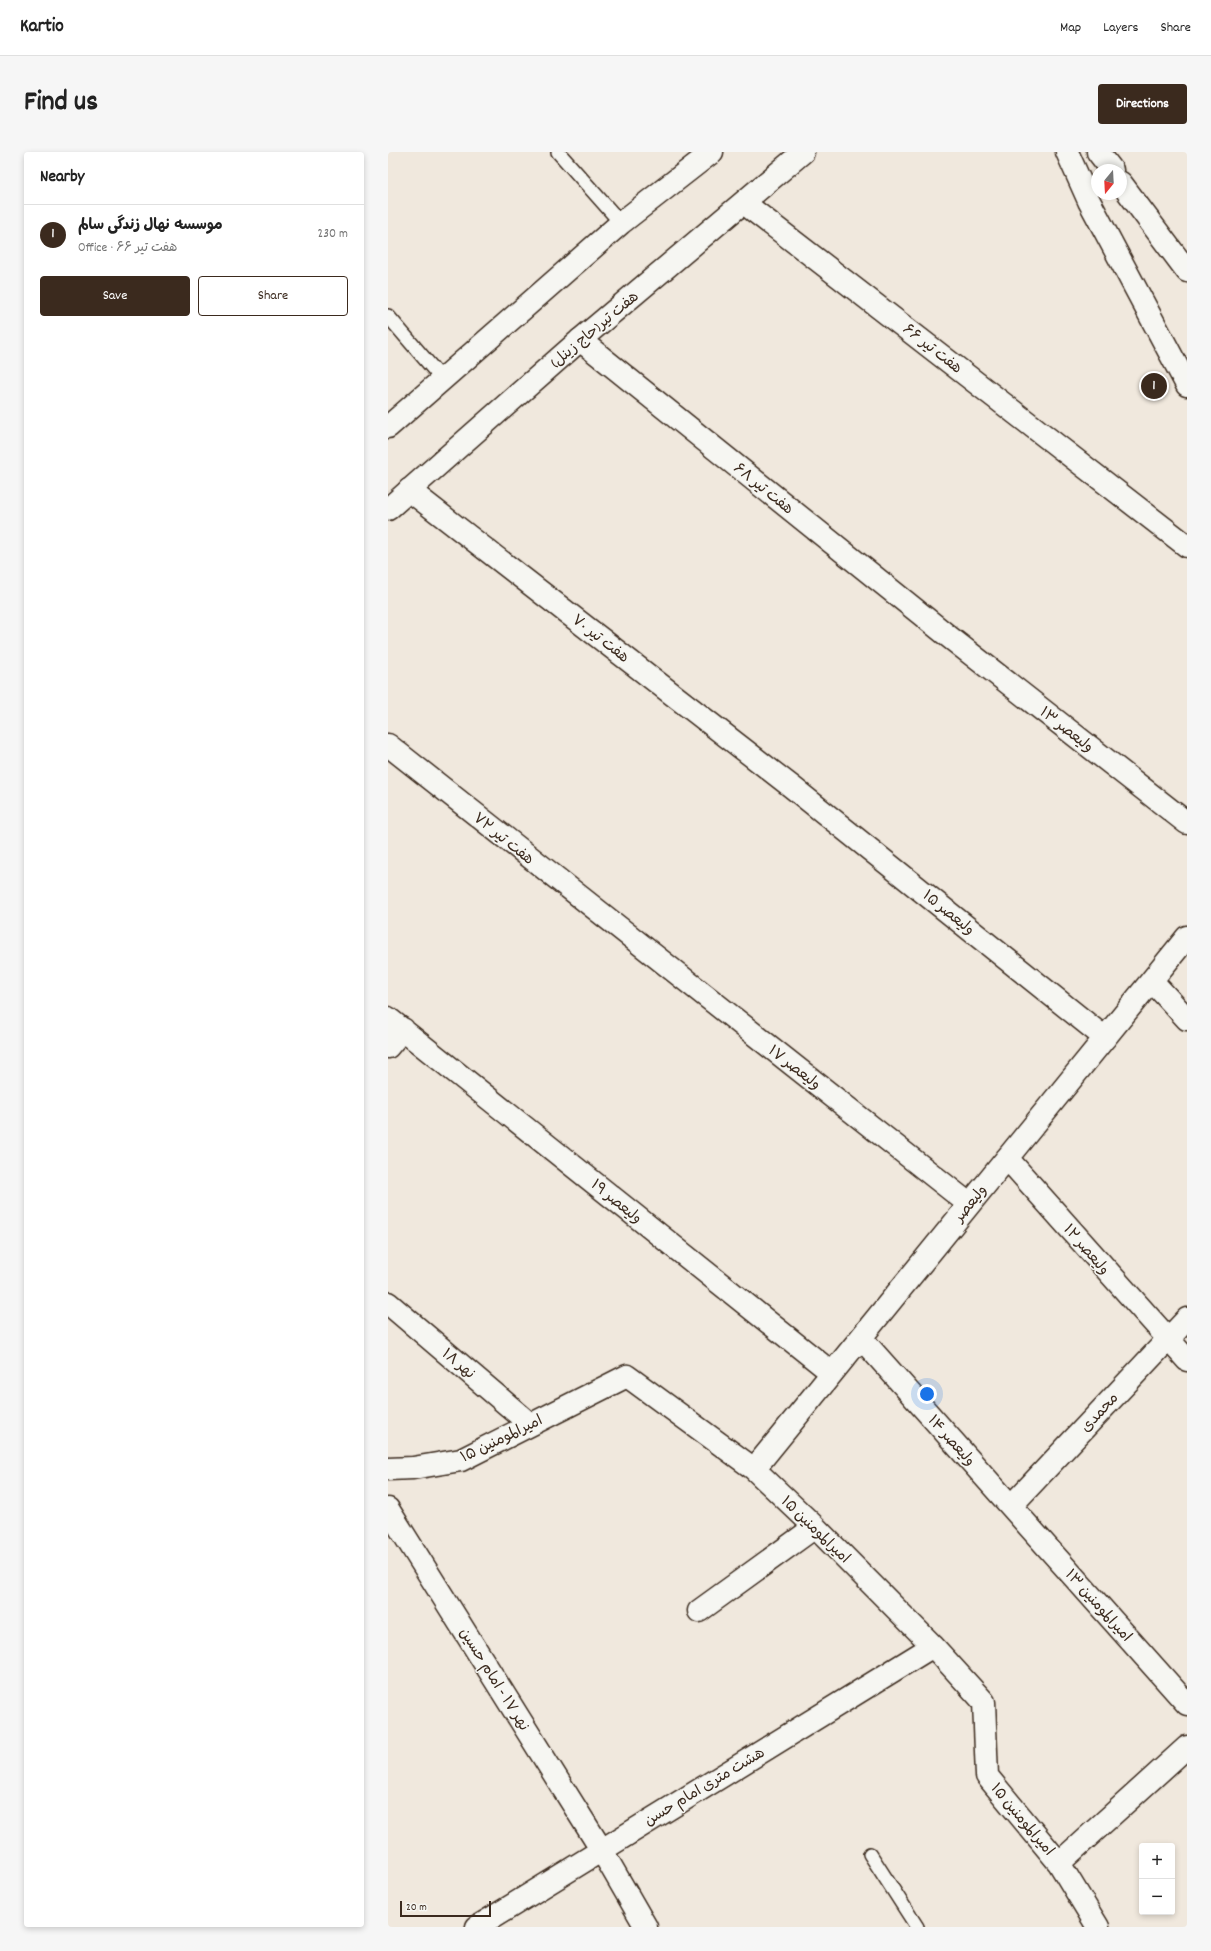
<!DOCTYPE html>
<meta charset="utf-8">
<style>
:root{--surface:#fff;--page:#f6f6f6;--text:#222;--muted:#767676;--line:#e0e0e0;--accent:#3b2a1e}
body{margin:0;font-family:Dekko,"Playpen Sans Arabic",sans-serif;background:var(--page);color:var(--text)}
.controls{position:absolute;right:12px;bottom:12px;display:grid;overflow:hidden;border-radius:4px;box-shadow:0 2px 6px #0003}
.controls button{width:36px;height:36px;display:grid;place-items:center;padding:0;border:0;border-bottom:1px solid var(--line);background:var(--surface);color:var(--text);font:20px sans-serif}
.compass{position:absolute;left:703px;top:12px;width:36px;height:36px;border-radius:50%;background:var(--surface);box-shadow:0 2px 6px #0003;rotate:198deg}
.scale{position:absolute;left:12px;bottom:10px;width:91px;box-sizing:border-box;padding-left:4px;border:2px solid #3b2a1e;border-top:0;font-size:11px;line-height:14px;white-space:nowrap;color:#3b2a1e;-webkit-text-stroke:3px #f6f6f2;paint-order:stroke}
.you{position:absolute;left:539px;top:1242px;width:14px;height:14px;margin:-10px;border:3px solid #fff;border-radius:50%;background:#1a73e8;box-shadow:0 0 0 6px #1a73e833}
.badge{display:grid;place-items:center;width:26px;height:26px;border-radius:50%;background:var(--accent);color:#fff;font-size:13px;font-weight:700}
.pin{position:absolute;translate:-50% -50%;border:2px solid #fff;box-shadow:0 1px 4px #0006}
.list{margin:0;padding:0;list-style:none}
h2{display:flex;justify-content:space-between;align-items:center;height:52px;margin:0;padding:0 16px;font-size:17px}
h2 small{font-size:13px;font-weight:400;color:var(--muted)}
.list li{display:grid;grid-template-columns:26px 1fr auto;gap:12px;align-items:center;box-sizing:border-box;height:60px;padding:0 16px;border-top:1px solid var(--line)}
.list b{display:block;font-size:15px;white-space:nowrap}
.list p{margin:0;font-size:13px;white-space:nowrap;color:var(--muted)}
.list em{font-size:13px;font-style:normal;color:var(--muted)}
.actions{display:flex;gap:8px;padding:12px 16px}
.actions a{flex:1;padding:9px 0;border:1px solid var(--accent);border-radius:4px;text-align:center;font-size:14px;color:var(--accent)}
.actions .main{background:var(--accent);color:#fff}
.map{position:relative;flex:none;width:799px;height:1775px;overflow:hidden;border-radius:4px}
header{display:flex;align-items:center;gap:24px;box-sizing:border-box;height:56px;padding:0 20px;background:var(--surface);border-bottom:1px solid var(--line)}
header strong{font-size:19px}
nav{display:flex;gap:22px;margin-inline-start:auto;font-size:14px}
.intro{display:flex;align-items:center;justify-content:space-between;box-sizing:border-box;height:96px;padding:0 24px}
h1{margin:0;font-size:28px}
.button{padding:10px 18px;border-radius:4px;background:var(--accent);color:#fff;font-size:14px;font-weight:700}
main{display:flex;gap:24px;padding:0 24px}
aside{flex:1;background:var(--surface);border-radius:4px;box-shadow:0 2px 6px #0003}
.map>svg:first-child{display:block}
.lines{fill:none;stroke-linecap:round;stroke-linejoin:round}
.lane-casing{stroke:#3b2a1e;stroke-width:16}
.street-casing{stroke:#3b2a1e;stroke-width:25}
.secondary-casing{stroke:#3b2a1e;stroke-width:25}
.lane{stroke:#f6f6f2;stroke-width:13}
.street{stroke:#f6f6f2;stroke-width:22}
.secondary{stroke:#f6f6f2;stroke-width:22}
.labels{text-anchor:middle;stroke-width:3;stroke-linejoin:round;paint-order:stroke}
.street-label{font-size:15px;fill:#3b2a1e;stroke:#f6f6f2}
</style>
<header>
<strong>Kartio</strong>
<nav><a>Map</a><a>Layers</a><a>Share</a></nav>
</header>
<div class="intro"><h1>Find us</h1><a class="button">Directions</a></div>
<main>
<aside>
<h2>Nearby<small></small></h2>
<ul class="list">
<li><span class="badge">1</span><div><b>موسسه نهال زندگی سالم</b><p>Office · هفت تیر ۶۶</p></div><em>230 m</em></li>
</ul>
<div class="actions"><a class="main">Save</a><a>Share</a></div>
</aside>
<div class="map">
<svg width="799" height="1775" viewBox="0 0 799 1775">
<rect width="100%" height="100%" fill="#f0e8dd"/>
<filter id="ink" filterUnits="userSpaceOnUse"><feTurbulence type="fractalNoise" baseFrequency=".025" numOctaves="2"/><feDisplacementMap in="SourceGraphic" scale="8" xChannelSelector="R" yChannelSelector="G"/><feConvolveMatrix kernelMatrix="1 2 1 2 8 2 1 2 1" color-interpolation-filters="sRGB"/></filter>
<g filter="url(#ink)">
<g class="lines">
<defs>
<path id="lane" d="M170,0l63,71
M0,164l54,63
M482,1702l47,73"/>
<path id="street" d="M679,0l22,49 98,184
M710,0l14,18
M733,31l66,88
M356,51l443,343
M192,188l368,296 239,187
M21,338l383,297 313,251
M0,593l581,459
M764,829l35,38
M0,866l444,355
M0,895l15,-18
M619,1006l180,202
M0,1151l142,121
M473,1186l326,366
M0,1317l25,-1 48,-8 166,-84 127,93 61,58 118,119 51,56 3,74 72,87 39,64
M366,1317l433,-532
M623,1354l176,-187
M0,1357l213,340 45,78
M311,1459l116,-84
M671,1711l128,-116
M89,1775l456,-281"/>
<path id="secondary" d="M0,275l233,-204 91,-71
M0,357l192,-169 223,-188"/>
</defs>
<use href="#lane" class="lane-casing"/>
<use href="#street" class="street-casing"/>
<use href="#secondary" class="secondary-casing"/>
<use href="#lane" class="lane"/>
<use href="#street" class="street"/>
<use href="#secondary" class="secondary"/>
</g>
</g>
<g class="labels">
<g class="street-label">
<text transform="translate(206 177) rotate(-40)" y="5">هفت تیر(حاج زینل)</text>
<text transform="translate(545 196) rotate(38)" y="5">هفت تیر ۶۶</text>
<text transform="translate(376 336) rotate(39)" y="5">هفت تیر ۶۸</text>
<text transform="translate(213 486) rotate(38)" y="5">هفت تیر ۷۰</text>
<text transform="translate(679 577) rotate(38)" y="5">ولیعصر ۱۳</text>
<text transform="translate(116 686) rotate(39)" y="5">هفت تیر ۷۲</text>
<text transform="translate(561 760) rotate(39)" y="5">ولیعصر ۱۵</text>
<text transform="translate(407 915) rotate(38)" y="5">ولیعصر ۱۷</text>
<text transform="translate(229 1049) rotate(39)" y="5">ولیعصر ۱۹</text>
<text transform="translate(582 1051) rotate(-51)" y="5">ولیعصر</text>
<text transform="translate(699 1097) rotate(49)" y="5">ولیعصر ۱۲</text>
<text transform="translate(71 1211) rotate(40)" y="5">نهر ۱۸</text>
<text transform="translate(711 1260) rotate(-47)" y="5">محمدی</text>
<text transform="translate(113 1286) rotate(-26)" y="5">امیرالمومنین ۱۵</text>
<text transform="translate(564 1288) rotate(48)" y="5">ولیعصر ۱۴</text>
<text transform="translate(428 1377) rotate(44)" y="5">امیرالمومنین ۱۵</text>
<text transform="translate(711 1453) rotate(48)" y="5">امیرالمومنین ۱۳</text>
<text transform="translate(107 1527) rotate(58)" y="5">نهر ۱۷ - امام حسین</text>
<text transform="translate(316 1634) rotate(-31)" y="5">هشت متری امام حسن</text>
<text transform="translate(635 1667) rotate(50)" y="5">امیرالمومنین ۱۵</text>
</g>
</g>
</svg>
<div class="controls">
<button>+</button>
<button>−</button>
</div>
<svg class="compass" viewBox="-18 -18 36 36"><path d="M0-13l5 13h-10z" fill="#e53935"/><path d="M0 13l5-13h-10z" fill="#767676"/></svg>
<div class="scale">20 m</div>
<div class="you"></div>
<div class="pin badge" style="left:766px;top:234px">1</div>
</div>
</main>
